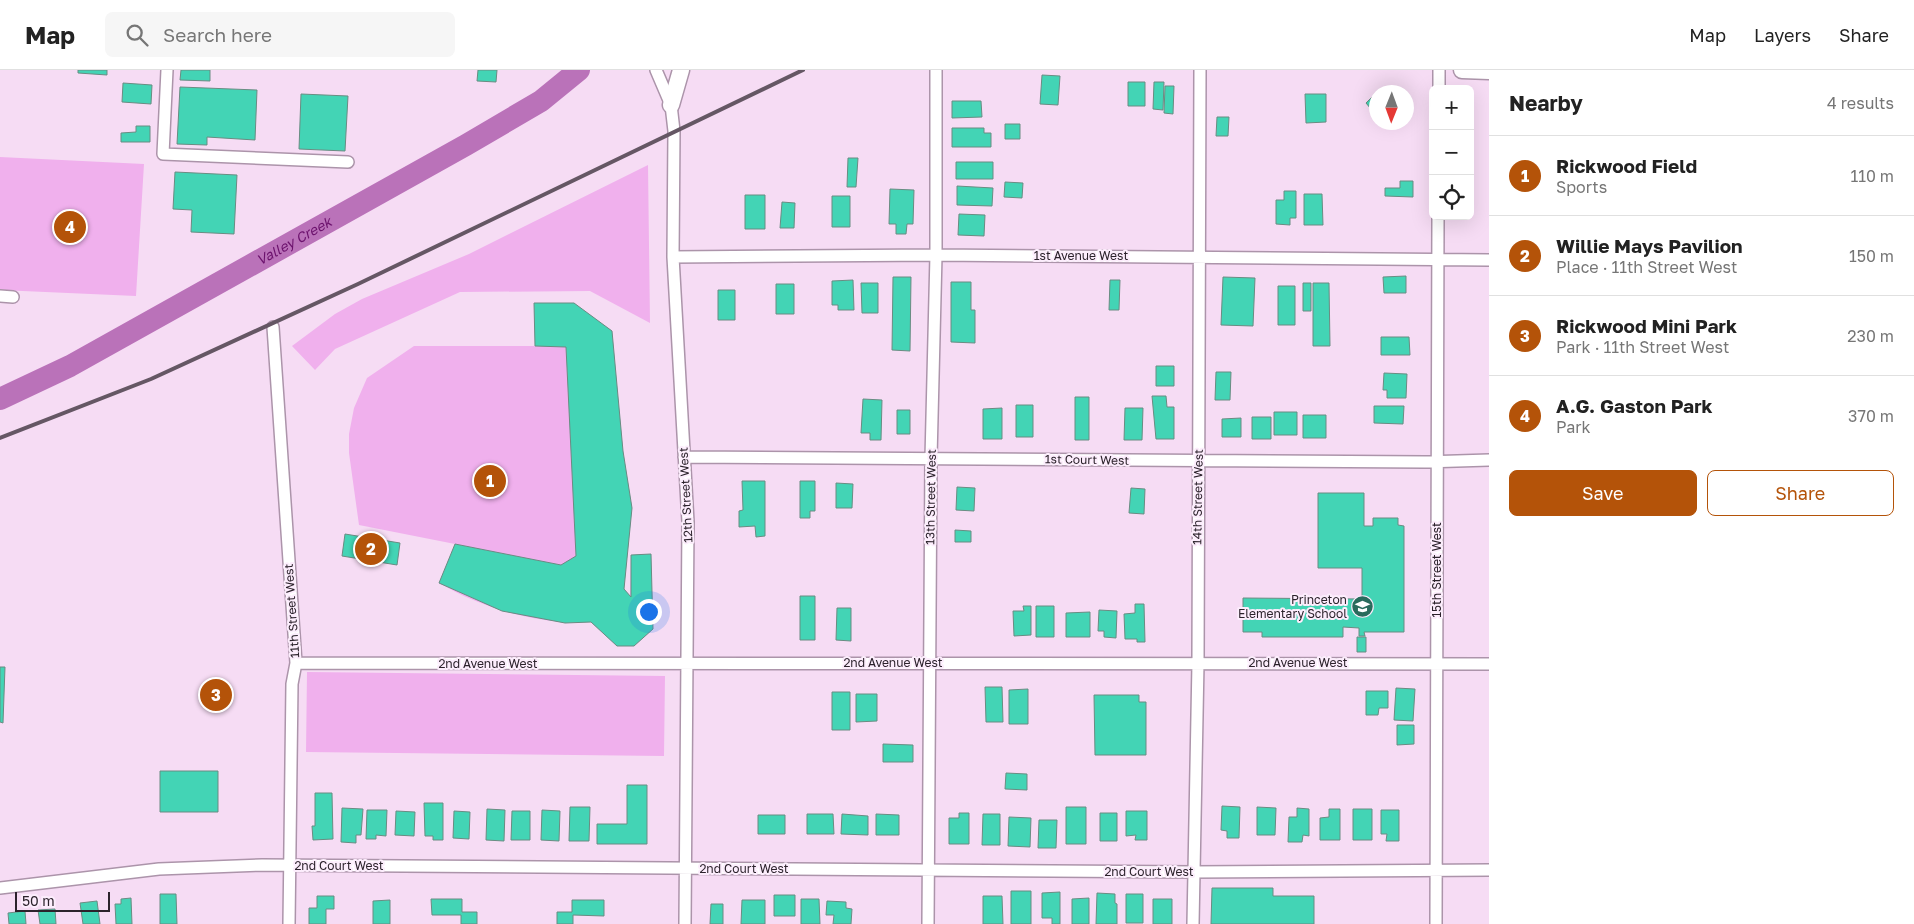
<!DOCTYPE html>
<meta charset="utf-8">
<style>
:root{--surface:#fff;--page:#f6f6f6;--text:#222;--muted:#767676;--line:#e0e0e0;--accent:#b45309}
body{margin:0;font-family:"Golos Text",sans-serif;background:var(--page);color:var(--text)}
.controls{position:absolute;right:15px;top:15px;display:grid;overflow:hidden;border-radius:8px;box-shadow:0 5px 20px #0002}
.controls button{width:45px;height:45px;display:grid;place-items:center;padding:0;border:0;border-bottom:1px solid var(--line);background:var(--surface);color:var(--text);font:25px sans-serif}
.compass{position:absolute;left:1369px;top:15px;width:45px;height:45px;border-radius:50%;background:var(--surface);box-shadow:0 5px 20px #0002;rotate:181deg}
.scale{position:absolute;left:15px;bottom:12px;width:95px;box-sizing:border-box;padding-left:5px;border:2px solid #2b222b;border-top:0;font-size:14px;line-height:18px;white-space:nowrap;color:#2b222b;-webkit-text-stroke:4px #fcedfc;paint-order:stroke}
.you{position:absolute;left:648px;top:541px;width:18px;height:18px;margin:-12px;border:4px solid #fff;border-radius:50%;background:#1a73e8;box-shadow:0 0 0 8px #1a73e833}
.badge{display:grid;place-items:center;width:32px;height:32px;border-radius:50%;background:var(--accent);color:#fff;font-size:16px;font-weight:700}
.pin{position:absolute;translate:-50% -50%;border:2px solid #fff;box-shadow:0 1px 5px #0006}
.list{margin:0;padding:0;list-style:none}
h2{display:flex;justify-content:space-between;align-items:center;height:65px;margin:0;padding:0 20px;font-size:21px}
h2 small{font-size:16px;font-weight:400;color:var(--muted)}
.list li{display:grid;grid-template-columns:32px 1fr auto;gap:15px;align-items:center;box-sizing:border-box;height:80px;padding:0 20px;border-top:1px solid var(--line)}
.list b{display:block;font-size:19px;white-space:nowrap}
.list p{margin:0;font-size:16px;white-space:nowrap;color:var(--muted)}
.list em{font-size:16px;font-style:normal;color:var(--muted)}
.actions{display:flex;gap:10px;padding:15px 20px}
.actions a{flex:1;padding:11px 0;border:1px solid var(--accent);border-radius:8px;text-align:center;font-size:18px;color:var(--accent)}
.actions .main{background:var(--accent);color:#fff}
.icon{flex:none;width:28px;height:28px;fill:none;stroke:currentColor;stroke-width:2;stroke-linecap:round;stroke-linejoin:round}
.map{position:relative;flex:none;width:1489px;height:854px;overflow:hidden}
header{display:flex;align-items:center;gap:30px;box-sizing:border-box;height:70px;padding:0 25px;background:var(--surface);border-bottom:1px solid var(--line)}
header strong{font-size:24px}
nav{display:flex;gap:28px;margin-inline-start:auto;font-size:18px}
.search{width:350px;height:45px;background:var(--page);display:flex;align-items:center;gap:12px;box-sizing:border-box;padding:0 18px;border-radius:8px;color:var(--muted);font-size:19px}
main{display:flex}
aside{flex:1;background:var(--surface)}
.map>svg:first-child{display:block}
.green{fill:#f0b0ed}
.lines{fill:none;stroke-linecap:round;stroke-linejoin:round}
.river{stroke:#ba72b9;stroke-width:22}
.building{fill:#43d4b5;stroke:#698c82}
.street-casing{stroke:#ac94aa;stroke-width:14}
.secondary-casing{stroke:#ac94aa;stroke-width:19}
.street{stroke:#fff;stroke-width:11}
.secondary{stroke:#fff;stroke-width:16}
.rail{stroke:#655764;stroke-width:4}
.labels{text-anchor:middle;stroke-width:4;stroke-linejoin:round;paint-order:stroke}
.street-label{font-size:12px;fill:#2b222b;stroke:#fcedfc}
.poi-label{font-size:12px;fill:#2b222b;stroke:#fcedfc;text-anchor:end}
.water-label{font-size:14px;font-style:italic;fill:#6c126d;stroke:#fcedfc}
</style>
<header>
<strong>Map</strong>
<div class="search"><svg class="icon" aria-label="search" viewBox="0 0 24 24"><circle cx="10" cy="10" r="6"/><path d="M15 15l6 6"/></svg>Search here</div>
<nav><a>Map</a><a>Layers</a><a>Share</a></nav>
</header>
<main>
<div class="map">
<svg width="1489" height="854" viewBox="0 0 1489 854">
<rect width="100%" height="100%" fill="#f6dcf4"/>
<path class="green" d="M0,87l144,7 -8,132 -136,-6z
M648,95l2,158 -60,-32 -130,1 -125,57 -20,21 -23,-24 43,-32 27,-15 107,-45z
M534,233h40l38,28 11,120 9,57 -8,81 6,7 1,-41 20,-1 2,75 -19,17h-17l-26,-24c-52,3 -107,-13 -152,-39l16,-39 -96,-19 -10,-72v-19l5,-26 13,-30 47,-32h121z
M307,602l358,4 -1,80 -358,-4z"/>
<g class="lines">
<path class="river" id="s1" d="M0,329l70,-33 396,-221 75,-44 38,-31"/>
</g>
<path class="building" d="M78,0h29v5l-29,-2z
M181,0h29v11l-30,-1z
M478,0h19l-1,12 -19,-1z
M1042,5l18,1 -2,29 -18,-1z
M1128,12h17v24h-17z
M1154,12h10l-1,28 -10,-1z
M123,13l29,2 -1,19 -29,-2z
M1165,16h9l-1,28 -9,-1z
M180,17l77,3 -2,50 -48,-3v8l-30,-1z
M301,24l47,2 -3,55 -46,-2z
M1305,24h21v28l-20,1z
M1373,26l3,3v16l-10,-12z
M952,31h29l1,16 -30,1z
M1217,47h12l-1,19h-12z
M1005,54h15v15h-15z
M136,56h14v16h-29v-9l15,-1z
M952,58h32v5h7v14h-39z
M848,88h10l-2,29h-9z
M956,92h37v17h-37z
M175,102l62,3 -3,59 -43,-2 1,-22 -19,-1z
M1400,111h13v16l-28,-1v-8h15z
M1005,112l18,1 -1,15 -18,-1z
M957,116l36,2 -1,18 -35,-1z
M890,119l24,1 -1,34h-6l-1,10h-10v-10h-7z
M1284,121h12v27h-6v7l-14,-1v-24h8z
M1304,124h18l1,31h-19z
M745,125h20v34h-20z
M832,126h18v31h-18z
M782,132l13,1 -1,25h-14z
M959,144l26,1 -1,21 -26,-1z
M1406,206v17h-22l-1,-16z
M893,207h18l-1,74 -18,-1z
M1223,207l32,1 -2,48 -32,-1z
M853,210l1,30h-16v-5h-6v-24z
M1110,210h10l-1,30h-10z
M951,212h20v28h4v33l-24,-1z
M861,213h17v30h-16z
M1303,213h8v28h-8z
M1313,213h16l1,63h-17z
M776,214h18v30h-18z
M1278,216h17v39h-17z
M718,220h17v30h-17z
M534,233h40l38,28 11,120 9,57 -8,81 7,8v-42l20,-1 2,75 -19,17h-17l-26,-24 -26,1 -63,-12 -63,-28 16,-39 106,21 15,-9 -10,-209 -31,-1z
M1381,267h28l1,18h-29z
M1156,296h18v20h-18z
M1216,302h15l-1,28h-15z
M1384,303l23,1 -1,24h-19v-8h-4z
M1152,326h14l1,11h7v32h-18z
M1075,327h14v43h-14z
M863,329l19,1 -1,40h-11v-7h-9z
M1016,335h17v32h-17z
M1374,336h30l-1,18 -29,-1z
M1002,338v31h-19v-30z
M1125,338h18l-1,32h-18z
M897,340h13v24h-13z
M1274,342h23v23h-23z
M1303,345h23v23h-23z
M1252,347h19v22h-19z
M1241,348v19h-19v-18z
M742,411h23v55l-9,1 -1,-11 -16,1v-16l4,-1z
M800,411h15v30h-5v7h-10z
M836,413l17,1 -1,24h-16z
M957,417l18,1 -1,23 -18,-1z
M1131,418l14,1 -1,25 -15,-1z
M1318,423h46v33h9v-8h25v7l6,1v106h-40l1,4h-6v-8l-16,-1v10h-81v-5h-19v-34l119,1v-31h-44z
M955,460l16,1v11h-16z
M345,464l55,9 -3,22 -55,-9z
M800,526h15v44h-15z
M1135,534h9l1,38h-8v-3h-12l-1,-25 11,-1z
M1023,536h8v29l-17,1 -1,-25h11z
M1036,536h18v31h-18z
M837,538h14v33l-15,-1z
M1099,540l18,1 -1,27 -12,-1v-6h-6z
M1090,542v25h-24v-24z
M1357,567h9v15h-9z
M0,597h5l-2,56 -3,-1z
M985,617h17l1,35h-17z
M1396,618l19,1 -2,32 -19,-1z
M1028,619v35h-19v-34z
M1366,621h22v17h-9l-1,7h-12z
M832,622h18v38h-18z
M856,624h21v27l-21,1z
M1094,625h45v7h7v53h-51z
M1397,655h17v19l-17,1z
M883,674l30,1v17h-30z
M160,701h58v41h-58z
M1006,703l21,1v16l-22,-1z
M627,715h20v59h-50v-20h30z
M315,723h17l1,46 -20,1 -1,-14h3z
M424,733h19v37h-10v-4h-8z
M1222,736l18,1 -1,31h-12v-7l-6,-1z
M570,737h20l-1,34h-20z
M1066,737h20v37h-20z
M1257,737l19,1 -1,27h-18z
M342,738l21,1 -2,26h-5v8l-15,-1z
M1297,738l12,1v27l-6,-1 -1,7h-14l1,-25h8z
M487,739l18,1 -1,31 -18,-1z
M1329,739h11v31h-20v-22l9,-1z
M1353,739h19v31h-19z
M367,740h20l-1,26 -10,-1v4h-10z
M542,740l18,1 -1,30 -18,-1z
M1381,740h18v31h-13l1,-7h-6z
M396,741l19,1 -1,24 -19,-1z
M454,741l16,1 -1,27 -16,-1z
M512,741h18v29h-19z
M1126,741h21v29h-12l1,-5 -10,1z
M959,743h10v31h-20v-26h10z
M1100,743h17v28h-17z
M807,744h26l1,20h-27z
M842,744l26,2v19l-27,-1z
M876,744l23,1v20h-23z
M983,744h17v31h-18z
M758,745h27v19h-27z
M1009,747l22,1 -1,29 -22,-1z
M1039,750h18l-1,28h-18z
M1212,818h61v8h41v28h-103z
M1011,821h20v33h-20z
M1060,822v32h-8v-6h-10v-25z
M1097,823l18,1v9l2,1v20h-21z
M160,824h16l1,30h-17z
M1126,824h17v29h-17z
M774,825h21v21h-21z
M317,826h17v13h-8v15h-17v-16h8z
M983,826h19l1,28h-20z
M131,828l1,26h-16l-1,-20h6v-5z
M1089,828v26h-17v-25z
M431,829h31v13h15v12h-16v-9h-29z
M801,829h18l1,25h-19z
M1153,829h19v25h-19z
M390,830v24h-17v-23z
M572,830h32v16l-31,-1v9h-16v-12h15z
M742,830h23v24h-24z
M97,831l3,23h-17l-3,-21z
M827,831l19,1v6l6,1 -1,15h-18l1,-9h-8z
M711,834h12v20h-13z
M55,839l1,15h-16l-2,-14z
M25,841l1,13h-17l-1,-11z"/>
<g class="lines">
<defs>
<path id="street" d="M167,0l-4,84 185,8
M656,0l15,35 3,26 -1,126 15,265 -3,402
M1439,0v19
M673,187l263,-2 553,5
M0,226l13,1
M273,257l23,336 -4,21 -3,240
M684,387l741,5 64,-2
M296,593l1193,1
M0,818l159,-19 103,-4 932,7 295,-2
M928,854l3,-466 5,-203v-185
M1193,854l5,-261 2,-593
M1436,854l2,-708"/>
<path id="secondary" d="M1462,0l27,1
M671,35l10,-35"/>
</defs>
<use href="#street" class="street-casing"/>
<use href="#secondary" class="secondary-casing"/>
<use href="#street" class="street"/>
<use href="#secondary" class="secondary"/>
<path class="rail" d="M0,368l151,-59 207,-95 445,-214"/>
</g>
<defs>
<symbol id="school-disc" viewBox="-11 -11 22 22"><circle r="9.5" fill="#296b5c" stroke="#fcedfc"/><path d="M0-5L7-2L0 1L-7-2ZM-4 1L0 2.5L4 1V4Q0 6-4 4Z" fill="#fff"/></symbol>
</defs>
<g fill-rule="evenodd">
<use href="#school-disc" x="1350" y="524" width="25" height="25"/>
</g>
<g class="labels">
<g class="street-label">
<text x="1081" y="190">1st Avenue West</text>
<text transform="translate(1087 390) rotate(1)" y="4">1st Court West</text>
<text transform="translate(686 425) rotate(-93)" y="4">12th Street West</text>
<text transform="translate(931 427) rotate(-89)" y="4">13th Street West</text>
<text transform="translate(1198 427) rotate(-89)" y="4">14th Street West</text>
<text transform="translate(1437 500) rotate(-90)" y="4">15th Street West</text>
<text transform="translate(292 541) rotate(-94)" y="4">11th Street West</text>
<text x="893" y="597">2nd Avenue West</text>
<text x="1298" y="597">2nd Avenue West</text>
<text x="488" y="598">2nd Avenue West</text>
<text x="339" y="800">2nd Court West</text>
<text x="744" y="803">2nd Court West</text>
<text x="1149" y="806">2nd Court West</text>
</g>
<g class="poi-label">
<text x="1347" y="534">Princeton<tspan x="1347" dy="14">Elementary School</tspan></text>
</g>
<g class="water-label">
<text dy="5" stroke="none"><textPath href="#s1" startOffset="334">Valley Creek</textPath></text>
</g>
</g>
</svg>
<div class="controls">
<button>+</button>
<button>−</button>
<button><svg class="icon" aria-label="locate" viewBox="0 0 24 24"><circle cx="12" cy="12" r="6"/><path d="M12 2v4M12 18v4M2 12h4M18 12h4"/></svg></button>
</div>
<svg class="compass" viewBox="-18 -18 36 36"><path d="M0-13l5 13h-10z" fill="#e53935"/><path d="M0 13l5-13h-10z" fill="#767676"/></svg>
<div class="scale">50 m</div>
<div class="you"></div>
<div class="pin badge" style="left:490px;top:411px">1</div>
<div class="pin badge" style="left:371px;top:479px">2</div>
<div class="pin badge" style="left:216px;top:625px">3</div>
<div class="pin badge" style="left:70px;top:157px">4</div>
</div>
<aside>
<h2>Nearby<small>4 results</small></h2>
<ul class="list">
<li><span class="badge">1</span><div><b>Rickwood Field</b><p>Sports</p></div><em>110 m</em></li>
<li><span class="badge">2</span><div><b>Willie Mays Pavilion</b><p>Place · 11th Street West</p></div><em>150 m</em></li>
<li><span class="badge">3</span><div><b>Rickwood Mini Park</b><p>Park · 11th Street West</p></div><em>230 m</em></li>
<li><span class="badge">4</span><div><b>A.G. Gaston Park</b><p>Park</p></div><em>370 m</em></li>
</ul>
<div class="actions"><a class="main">Save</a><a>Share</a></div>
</aside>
</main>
